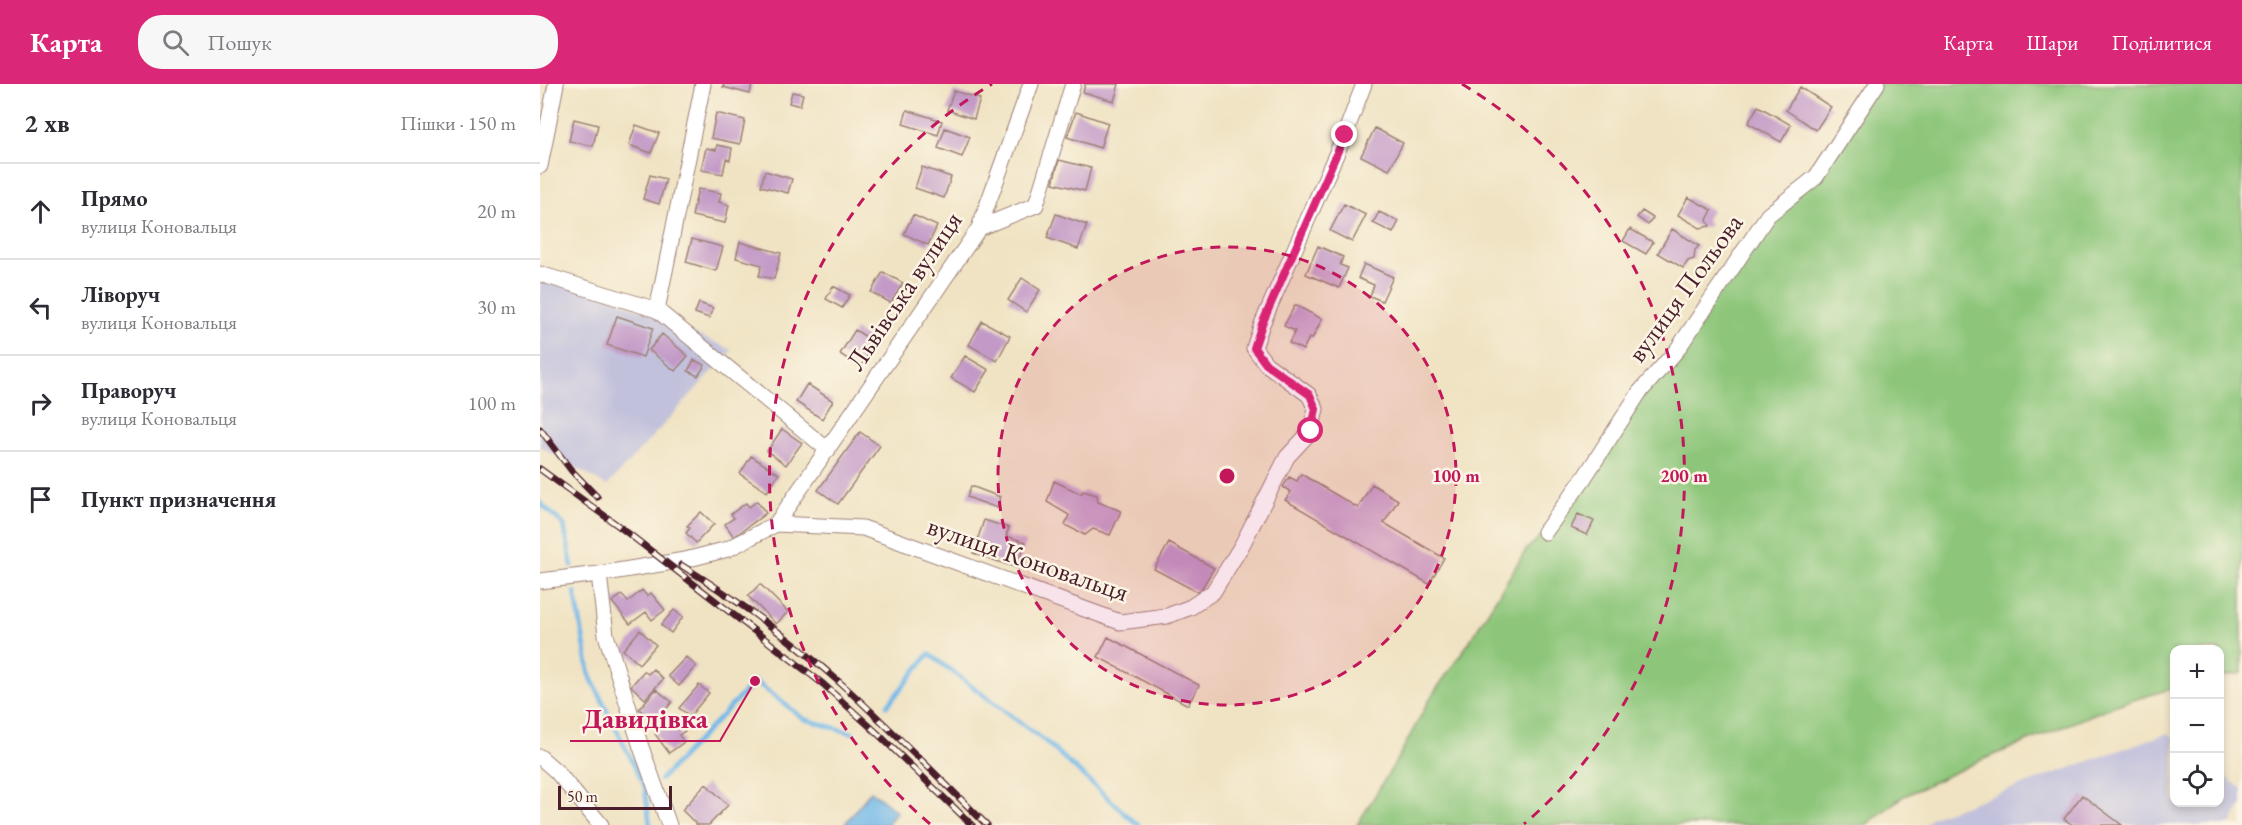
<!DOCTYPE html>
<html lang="uk">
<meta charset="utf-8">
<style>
:root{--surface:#fff;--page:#f7f7f7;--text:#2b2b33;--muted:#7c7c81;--line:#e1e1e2;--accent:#db2777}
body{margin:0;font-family:"EB Garamond",serif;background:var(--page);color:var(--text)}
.controls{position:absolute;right:18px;bottom:18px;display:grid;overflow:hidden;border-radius:12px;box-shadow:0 3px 9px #0003}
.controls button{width:54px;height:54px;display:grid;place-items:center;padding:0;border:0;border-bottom:2px solid var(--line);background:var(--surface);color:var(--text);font:30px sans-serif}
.scale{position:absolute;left:18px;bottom:15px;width:114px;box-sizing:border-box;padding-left:6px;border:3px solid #4a1f2b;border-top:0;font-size:16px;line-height:21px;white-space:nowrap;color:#4a1f2b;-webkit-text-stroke:4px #fcf5e5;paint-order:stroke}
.stop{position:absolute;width:18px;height:18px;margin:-14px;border:4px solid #db2777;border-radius:50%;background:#fff}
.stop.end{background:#db2777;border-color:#fff;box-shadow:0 2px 6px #0008}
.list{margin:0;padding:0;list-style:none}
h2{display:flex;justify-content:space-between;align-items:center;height:78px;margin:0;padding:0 24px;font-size:26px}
h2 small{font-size:20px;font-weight:400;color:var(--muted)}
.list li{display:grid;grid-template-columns:39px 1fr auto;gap:18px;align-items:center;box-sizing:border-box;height:96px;padding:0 24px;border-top:2px solid var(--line)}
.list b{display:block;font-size:22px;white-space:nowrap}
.list p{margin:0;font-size:20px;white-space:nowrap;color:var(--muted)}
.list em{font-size:20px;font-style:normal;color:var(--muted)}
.icon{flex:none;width:33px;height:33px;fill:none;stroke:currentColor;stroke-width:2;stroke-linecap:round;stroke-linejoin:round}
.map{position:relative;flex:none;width:1702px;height:741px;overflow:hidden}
header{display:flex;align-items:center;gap:36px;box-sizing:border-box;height:84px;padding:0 30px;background:var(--accent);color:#fff}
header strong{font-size:28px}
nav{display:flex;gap:33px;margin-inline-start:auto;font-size:21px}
.search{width:420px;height:54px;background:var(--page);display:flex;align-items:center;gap:15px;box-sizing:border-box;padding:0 21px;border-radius:24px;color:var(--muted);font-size:22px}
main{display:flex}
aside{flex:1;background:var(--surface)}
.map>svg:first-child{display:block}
.industrial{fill:#c2c1dc}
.green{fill:#8dc67a;stroke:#6c7252;stroke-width:1.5}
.water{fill:#71b8e8;stroke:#5e6c8a;stroke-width:1.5}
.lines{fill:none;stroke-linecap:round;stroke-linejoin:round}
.stream{stroke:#71b8e8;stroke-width:4.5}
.building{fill:#c39ac7}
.minor-casing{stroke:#9d8177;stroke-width:17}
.minor{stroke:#fff;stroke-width:15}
.rail-casing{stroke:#4a1f2b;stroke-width:7}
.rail{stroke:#fcf5e5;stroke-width:4.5;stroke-dasharray:14;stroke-linecap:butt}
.route{stroke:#db2777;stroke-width:8}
.ring{fill:none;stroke:#c2185b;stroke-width:3;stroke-dasharray:10 8}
.labels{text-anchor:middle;stroke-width:5;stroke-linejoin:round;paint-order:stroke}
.street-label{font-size:27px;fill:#4a1f2b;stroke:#fcf5e5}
.centre{fill:#c2185b;stroke:#fcf5e5;stroke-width:3}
.ring-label{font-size:18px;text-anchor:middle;font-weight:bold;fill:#c2185b;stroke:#fcf5e5;stroke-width:5;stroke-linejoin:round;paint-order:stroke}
.leader{fill:none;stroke:#c2185b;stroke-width:2}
.callout-dot{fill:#c2185b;stroke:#fcf5e5;stroke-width:2}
.callout-label{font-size:28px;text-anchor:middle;font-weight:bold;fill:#c2185b;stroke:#fcf5e5;stroke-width:5;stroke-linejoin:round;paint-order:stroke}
</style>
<header>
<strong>Карта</strong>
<div class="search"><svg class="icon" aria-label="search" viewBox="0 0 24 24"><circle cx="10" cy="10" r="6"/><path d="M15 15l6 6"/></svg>Пошук</div>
<nav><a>Карта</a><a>Шари</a><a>Поділитися</a></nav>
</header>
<main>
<aside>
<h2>2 хв<small>Пішки · 150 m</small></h2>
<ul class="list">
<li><svg class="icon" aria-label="ahead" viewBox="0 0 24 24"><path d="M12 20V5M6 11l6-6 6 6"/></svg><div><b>Прямо</b><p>вулиця Коновальця</p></div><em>20 m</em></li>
<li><svg class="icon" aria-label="left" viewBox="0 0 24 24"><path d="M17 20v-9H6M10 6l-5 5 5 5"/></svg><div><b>Ліворуч</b><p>вулиця Коновальця</p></div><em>30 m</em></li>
<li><svg class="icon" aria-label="right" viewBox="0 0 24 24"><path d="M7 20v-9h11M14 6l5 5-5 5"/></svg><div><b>Праворуч</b><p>вулиця Коновальця</p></div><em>100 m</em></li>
<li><svg class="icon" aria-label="arrive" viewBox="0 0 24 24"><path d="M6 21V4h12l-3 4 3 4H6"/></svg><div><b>Пункт призначення</b></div></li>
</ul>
</aside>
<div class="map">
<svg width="1702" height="741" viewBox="0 0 1702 741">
<rect width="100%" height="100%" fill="#fcf5e5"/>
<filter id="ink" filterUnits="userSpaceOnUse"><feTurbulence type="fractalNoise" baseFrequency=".0167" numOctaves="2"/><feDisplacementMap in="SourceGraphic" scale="12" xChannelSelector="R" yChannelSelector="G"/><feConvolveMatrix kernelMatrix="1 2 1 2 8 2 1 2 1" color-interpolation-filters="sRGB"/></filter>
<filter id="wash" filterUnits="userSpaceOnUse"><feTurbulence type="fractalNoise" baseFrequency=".008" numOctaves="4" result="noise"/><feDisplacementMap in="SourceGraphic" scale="24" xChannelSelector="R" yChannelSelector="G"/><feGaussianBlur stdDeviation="1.35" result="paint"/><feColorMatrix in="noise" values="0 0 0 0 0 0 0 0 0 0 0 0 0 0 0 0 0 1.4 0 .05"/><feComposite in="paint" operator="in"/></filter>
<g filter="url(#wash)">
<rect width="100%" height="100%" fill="#f0e3c3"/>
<path class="industrial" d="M0,182l192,84 -125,136 -67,-40z
M1628,649l6,5v64h46v-30l22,17v16l-12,20h-305l7,-8z"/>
<path class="green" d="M1337,0h365v589l-22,4v-27h-46v38l-58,17 -137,56 -77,36 -36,28h-509l41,-67 33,-61 37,-53 58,-94 19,-18 223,-317 48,-38z"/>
<path class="water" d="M331,707l26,21 -11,13h-42z"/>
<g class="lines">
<path class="stream" d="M0,419l24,22 8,41
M35,508l15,84 57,115
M347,622l42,-52 117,88 92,83
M120,696l95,-99 49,38 48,14
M105,707l5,34"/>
</g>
<g id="blocks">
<path class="building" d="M184,0h28l-2,10 -27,-7z
M545,0h34l-5,17 -31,-9z
M1260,3l31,20 -15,23 -30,-20z
M414,7l26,8 -6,20 -27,-9z
M252,8l11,2 -3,12 -11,-3z
M1218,22l33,19 -10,17 -33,-19z
M367,26l35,11 -4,14 -35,-11z
M536,28l32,11 -8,25 -33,-11z
M176,29l29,7 -5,24 -29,-6z
M34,35l24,6 -5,21 -24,-5z
M96,41l23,8 -8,20 -22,-8z
M405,44l25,9 -8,20 -24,-9z
M835,44l28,15 -14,27 -28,-14z
M177,61l15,3 -2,12 -4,-1 -3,15 -22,-4 5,-22 10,2z
M519,76l32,8 -6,23 -32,-8z
M382,83l29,10 -7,21 -29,-10z
M225,87l27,8 -4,14 -27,-7z
M110,91l16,4 -7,25 -16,-5z
M158,105l23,4 -2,9 10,3 -4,18 -33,-7z
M1148,113l24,13 -5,10 3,6 -10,2 -22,-13z
M804,120l22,11 -14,27 -22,-11z
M1102,127l11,7 -5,7 -11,-8z
M839,128l20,9 -6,12 -20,-10z
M516,130l31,11 -9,24 -31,-11z
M373,131l24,11 -9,19 -24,-11z
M1090,145l23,13 -7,12 -23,-13z
M1132,145l27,17 -4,4 -1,9 -6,2 -5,7 -25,-15z
M152,155l31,8 -7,24 -30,-9z
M200,158l41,11 -7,26 -15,-3 3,-11 -26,-7z
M778,162l25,11 -3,8 8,3 -9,20 -33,-14z
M824,180l29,13 -11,24 -12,-5 4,-11 -16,-7z
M343,188l20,11 -12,20 -20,-11z
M482,194l18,12 -14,22 -18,-12z
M293,202l17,9 -8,13 -16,-9z
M159,219l14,5 -4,10 -14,-5z
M755,221l27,14 -10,20 -3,-1 -6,12 -14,-7 6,-12 -11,-5z
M77,232l36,12 -10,29 -36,-12z
M442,237l28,15 -13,25 -28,-16z
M315,246l21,13 -16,24 -20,-13z
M122,250l26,22 -13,15 -26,-21z
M425,272l24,14 -14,22 -24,-14z
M154,276l11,5 -7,11 -10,-5z
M267,300l26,17 -11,18 -26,-17z
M242,345l20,14 -16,22 -19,-14z
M320,348l20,14 -42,58 -20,-14z
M211,372l28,18 -12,18 -27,-18z
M761,390l57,34 14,-24 26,16 -14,23 60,35 -15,26 -144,-84 6,-8 -8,-5 6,-10 8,4z
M514,397l27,13 2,-3 14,4 1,7 23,9 -11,24 -17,-6 -8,6 -20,-10 4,-10 -22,-13z
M431,402l29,11 -3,11 -30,-11z
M217,417l9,12 -32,24 -9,-13 9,-6 -3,-4 15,-11 3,4z
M161,428l13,12 -18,19 -10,-10 4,-5 -3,-2z
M1038,430l16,7 -7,14 -16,-7z
M444,436l25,8 -3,8 20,6 -9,26 -44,-15z
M629,459l45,25 -15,25 -45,-24z
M220,500l28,28 -12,12 -28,-28z
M102,506l5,6 4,-3 14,17 -13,10 -6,-8 -16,12 -18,-22 10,-7 6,7z
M134,526l9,7 -12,16 -10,-8z
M100,546l16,15 -17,19 -16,-14z
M568,553l91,48 -11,20 -90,-48z
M146,573l10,9 -17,20 -11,-10z
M113,585l10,10 -18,20 -14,-13 13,-15 4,3z
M159,601l10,8 -19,23 -11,-8z
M116,605l16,13 -17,20 -16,-13z
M136,634l9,13 -6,4 5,7 -15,11 -14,-19z
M166,700l22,21 -19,20h-12l-15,-15z
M1542,711l40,30h-49l-9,-6z"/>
</g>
</g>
<g filter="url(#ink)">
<use href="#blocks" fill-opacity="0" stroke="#9d8177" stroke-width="1.5"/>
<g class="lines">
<defs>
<path id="minor" d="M0,82l16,-82
M439,144l57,-23 37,-121
M0,190l117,36 171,140
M117,226l46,-226
M236,440l87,4 257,94 47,-6 24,-9 22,-15 29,-47 45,-88 24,-26 5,-22 -7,-14 -43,-31 -12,-16 8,-24 83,-190 19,-50
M1005,448l39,-54 55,-85 38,-43 91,-135 48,-38 61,-93
M59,490l7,61 35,112 28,78
M0,497l59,-7 86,-14 43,-11 48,-25 203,-296 52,-144
M0,673l17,15 44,53"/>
</defs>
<use href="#minor" class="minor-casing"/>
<use href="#minor" class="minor"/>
<defs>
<path id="rail" d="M0,345l31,41 26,27
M0,385l80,58 203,157 53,48 96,93
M141,481c58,36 114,77 165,123 48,44 94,91 141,137"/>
</defs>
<use href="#rail" class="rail-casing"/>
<use href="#rail" class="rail"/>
</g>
</g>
<g class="lines" filter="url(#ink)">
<path class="route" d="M771,347l5,-22 -6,-14 -44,-31 -12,-16 8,-24 83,-189"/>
</g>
<circle cx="687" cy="392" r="229" fill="#c2185b" fill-opacity=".12"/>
<g class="ring">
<circle cx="687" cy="392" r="229"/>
<path d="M390 740A457 457 0 0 1 452 0M922 0A457 457 0 0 1 984 740"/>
</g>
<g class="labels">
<g class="street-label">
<text transform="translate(1145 204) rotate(-54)" y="9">вулиця Польова</text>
<text transform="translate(364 207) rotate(-56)" y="9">Львівська вулиця</text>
<text transform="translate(488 475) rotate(19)" y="9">вулиця Коновальця</text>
</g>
</g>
<circle cx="687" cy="392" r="9" class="centre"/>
<g class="ring-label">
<text x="916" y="398">100 m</text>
<text x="1144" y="398">200 m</text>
</g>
<path class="leader" d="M215 597L180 657H30"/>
<circle class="callout-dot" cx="215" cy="597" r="6"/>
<g class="callout-label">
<text x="105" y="644">Давидівка</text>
</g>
</svg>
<div class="controls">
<button>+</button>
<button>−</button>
<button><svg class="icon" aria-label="locate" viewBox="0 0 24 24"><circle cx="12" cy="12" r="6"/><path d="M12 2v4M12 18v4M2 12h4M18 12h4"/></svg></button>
</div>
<div class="scale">50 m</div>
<div class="stop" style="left:771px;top:347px"></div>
<div class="stop end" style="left:805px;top:51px"></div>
</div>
</main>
